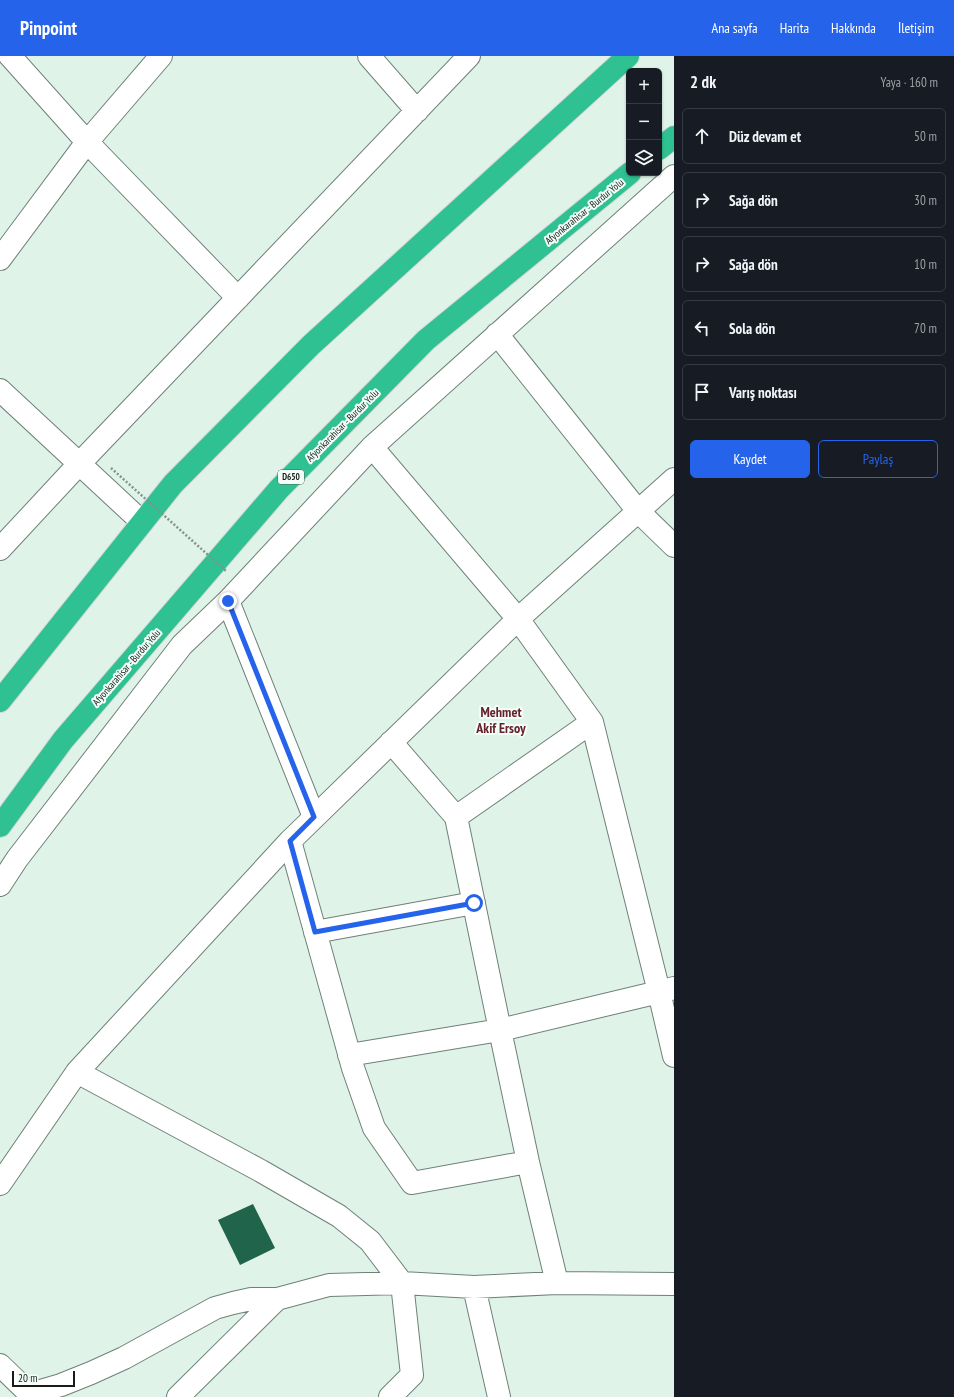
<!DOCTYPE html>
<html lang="tr">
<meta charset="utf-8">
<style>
:root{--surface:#171b24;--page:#242831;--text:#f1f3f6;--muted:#9ea1a6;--line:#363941;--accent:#2563eb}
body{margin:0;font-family:"PT Sans Narrow",sans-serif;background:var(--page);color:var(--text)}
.controls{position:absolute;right:12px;top:12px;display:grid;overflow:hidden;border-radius:6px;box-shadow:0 1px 3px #0004}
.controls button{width:36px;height:36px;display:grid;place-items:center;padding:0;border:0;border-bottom:1px solid var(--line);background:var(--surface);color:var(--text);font:20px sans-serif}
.scale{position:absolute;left:12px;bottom:10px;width:63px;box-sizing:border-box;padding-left:4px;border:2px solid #151d19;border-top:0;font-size:11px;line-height:14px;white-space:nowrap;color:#151d19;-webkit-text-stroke:3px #f2fef8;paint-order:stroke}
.stop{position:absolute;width:12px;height:12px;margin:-9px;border:3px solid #2563eb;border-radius:50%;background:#fff}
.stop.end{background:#2563eb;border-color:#fff;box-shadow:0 1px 4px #0008}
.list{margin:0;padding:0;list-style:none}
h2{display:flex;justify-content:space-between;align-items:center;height:52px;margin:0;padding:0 16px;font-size:17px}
h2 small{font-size:13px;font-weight:400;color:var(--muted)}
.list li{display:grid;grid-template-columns:26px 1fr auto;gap:12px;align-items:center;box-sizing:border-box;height:56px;margin:0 8px 8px;padding:0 8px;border:1px solid var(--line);border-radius:6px}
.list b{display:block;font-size:15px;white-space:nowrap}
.list em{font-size:13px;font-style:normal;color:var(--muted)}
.actions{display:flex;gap:8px;padding:12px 16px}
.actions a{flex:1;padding:9px 0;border:1px solid var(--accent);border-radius:6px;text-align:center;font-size:14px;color:var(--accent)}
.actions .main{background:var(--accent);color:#fff}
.icon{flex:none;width:22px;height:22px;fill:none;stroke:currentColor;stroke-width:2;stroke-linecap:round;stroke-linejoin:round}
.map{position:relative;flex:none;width:674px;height:1341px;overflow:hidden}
header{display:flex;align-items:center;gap:24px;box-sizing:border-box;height:56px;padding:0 20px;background:var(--accent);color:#fff}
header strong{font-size:19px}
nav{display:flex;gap:22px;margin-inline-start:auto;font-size:14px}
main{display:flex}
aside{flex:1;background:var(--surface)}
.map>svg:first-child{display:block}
.building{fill:#20644c}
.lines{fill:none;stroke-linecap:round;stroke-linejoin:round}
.minor-casing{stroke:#6e8178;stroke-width:24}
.highway-casing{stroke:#d5d6d6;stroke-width:24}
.minor{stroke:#fff;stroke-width:22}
.highway{stroke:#2fc191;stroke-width:22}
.path-bridge{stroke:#83928a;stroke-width:2.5;stroke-dasharray:2 2;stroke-linecap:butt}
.route{stroke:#2563eb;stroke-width:5}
.labels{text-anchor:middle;stroke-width:4;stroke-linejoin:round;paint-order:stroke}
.shield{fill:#f2fef8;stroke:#57605c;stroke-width:1}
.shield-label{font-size:9px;font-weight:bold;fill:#151d19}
.street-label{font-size:10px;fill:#151d19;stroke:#f2fef8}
.district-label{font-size:14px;font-weight:bold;fill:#67212b;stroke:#f2fef8}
</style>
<header>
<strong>Pinpoint</strong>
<nav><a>Ana sayfa</a><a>Harita</a><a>Hakkında</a><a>İletişim</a></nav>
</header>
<main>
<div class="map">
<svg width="674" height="1341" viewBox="0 0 674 1341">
<rect width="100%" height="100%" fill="#dff3e9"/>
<path class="building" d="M253,1148l22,44 -35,17 -22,-45z"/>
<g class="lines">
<defs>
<path id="minor" d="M161,0l-74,86 151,156
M369,0l48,55
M0,203l87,-117 -77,-86
M497,278l141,177 36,35
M0,334l142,132
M674,423l-156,140 74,103 67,270 15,-4
M0,493l79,-85 390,-408
M228,545l86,216
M391,686l65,75
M290,785l228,-222 -146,-172
M0,829l17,-26 165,-214 46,-44 144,-154 302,-271
M315,876l159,-29
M349,999l151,-25 -44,-213 136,-95
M77,1016l213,-231 63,227 21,60 38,55 116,-21
M0,1128l77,-112 184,99 78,45 31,25 32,42 10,92 -22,22
M557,1227l-29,-121 -28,-132 159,-38 15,64
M474,1231l25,110
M0,1309l33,32
M30,1338l31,-9 30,-12 33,-15 91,-50 18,-5 18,-4h26
M178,1341l99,-98 52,-14 73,-2 72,4 83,-4 117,1"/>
<path id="highway" d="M659,93l15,-12
M0,645l173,-217 138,-139 317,-289
M0,770l63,-86 216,-251 147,-149 204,-167"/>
</defs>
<use href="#minor" class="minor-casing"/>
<use href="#highway" class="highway-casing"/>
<use href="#minor" class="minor"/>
<use href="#highway" class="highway"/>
<path class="path-bridge" d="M111,412l115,103"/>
</g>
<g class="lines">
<path class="route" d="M228,545l86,216 -24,24 25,91 159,-29"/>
</g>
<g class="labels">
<rect class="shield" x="278" y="414" width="26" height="14" rx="3"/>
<g class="shield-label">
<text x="291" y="424">D650</text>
</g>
<g class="street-label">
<text transform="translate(584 155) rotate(-39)" y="4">Afyonkarahisar - Burdur Yolu</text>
<text transform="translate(342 369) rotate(-45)" y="4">Afyonkarahisar - Burdur Yolu</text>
<text transform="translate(126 611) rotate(-49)" y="4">Afyonkarahisar - Burdur Yolu</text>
</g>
<g class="district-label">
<text x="501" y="661">Mehmet<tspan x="501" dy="16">Akif Ersoy</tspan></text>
</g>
</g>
</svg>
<div class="controls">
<button>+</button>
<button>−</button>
<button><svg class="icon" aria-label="layers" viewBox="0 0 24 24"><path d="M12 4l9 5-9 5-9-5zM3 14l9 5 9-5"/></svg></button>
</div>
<div class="scale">20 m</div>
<div class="stop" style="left:474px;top:847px"></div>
<div class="stop end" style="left:228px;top:545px"></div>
</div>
<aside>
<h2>2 dk<small>Yaya · 160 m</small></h2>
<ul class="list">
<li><svg class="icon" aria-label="ahead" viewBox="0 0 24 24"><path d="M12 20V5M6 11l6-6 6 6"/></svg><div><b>Düz devam et</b></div><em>50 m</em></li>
<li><svg class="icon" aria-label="right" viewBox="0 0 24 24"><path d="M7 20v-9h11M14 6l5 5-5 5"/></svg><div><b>Sağa dön</b></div><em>30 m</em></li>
<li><svg class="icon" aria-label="right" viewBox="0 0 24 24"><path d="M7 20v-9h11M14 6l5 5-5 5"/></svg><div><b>Sağa dön</b></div><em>10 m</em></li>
<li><svg class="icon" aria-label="left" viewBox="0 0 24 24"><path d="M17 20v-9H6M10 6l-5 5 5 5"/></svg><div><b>Sola dön</b></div><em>70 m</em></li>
<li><svg class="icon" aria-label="arrive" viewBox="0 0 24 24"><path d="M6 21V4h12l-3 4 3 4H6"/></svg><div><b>Varış noktası</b></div></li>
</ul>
<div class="actions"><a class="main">Kaydet</a><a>Paylaş</a></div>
</aside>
</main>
